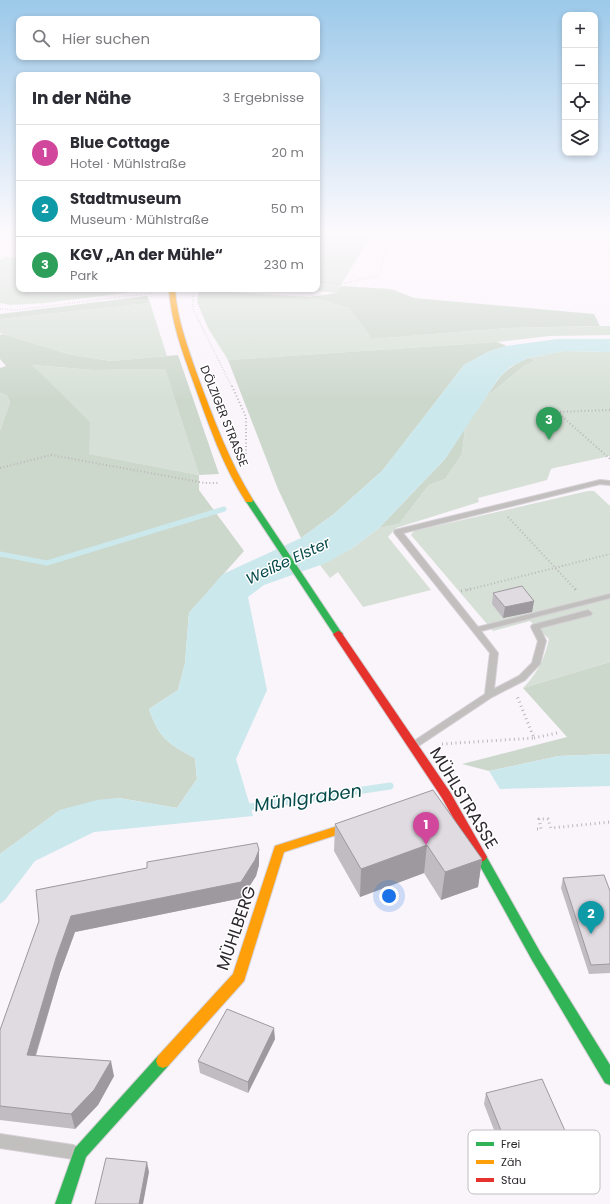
<!DOCTYPE html>
<html lang="de">
<meta charset="utf-8">
<style>
:root{--surface:#fff;--page:#f2f2f3;--text:#2b2b33;--muted:#7c7c81;--line:#e1e1e2;--accent:#746f75}
body{margin:0;font-family:Poppins,sans-serif;background:var(--page);color:var(--text)}
.controls{position:absolute;right:12px;top:12px;display:grid;overflow:hidden;border-radius:8px;box-shadow:0 2px 6px #0003}
.controls button{width:36px;height:36px;display:grid;place-items:center;padding:0;border:0;border-bottom:1px solid var(--line);background:var(--surface);color:var(--text);font:20px sans-serif}
.you{position:absolute;left:389px;top:896px;width:14px;height:14px;margin:-10px;border:3px solid #fff;border-radius:50%;background:#1a73e8;box-shadow:0 0 0 6px #1a73e833}
.badge{display:grid;place-items:center;width:26px;height:26px;border-radius:50%;background:var(--accent);color:#fff;font-size:13px;font-weight:700}
.pin{position:absolute;translate:-50% -33px;filter:drop-shadow(0 1px 2px #0008)}
.pin::after{content:'';position:absolute;top:21px;width:14px;height:12px;background:inherit;clip-path:polygon(0 0,100% 0,50% 100%)}
.list{margin:0;padding:0;list-style:none}
h2{display:flex;justify-content:space-between;align-items:center;height:52px;margin:0;padding:0 16px;font-size:17px}
h2 small{font-size:13px;font-weight:400;color:var(--muted)}
.list li{display:grid;grid-template-columns:26px 1fr auto;gap:12px;align-items:center;box-sizing:border-box;height:56px;padding:0 16px;border-top:1px solid var(--line)}
.list b{display:block;font-size:15px;white-space:nowrap}
.list p{margin:0;font-size:13px;white-space:nowrap;color:var(--muted)}
.list em{font-size:13px;font-style:normal;color:var(--muted)}
.icon{flex:none;width:22px;height:22px;fill:none;stroke:currentColor;stroke-width:2;stroke-linecap:round;stroke-linejoin:round}
.map{position:relative;flex:none;width:610px;height:1204px;overflow:hidden}
.search{position:absolute;background:var(--surface);box-shadow:0 2px 6px #0003;left:16px;top:16px;width:304px;height:44px;display:flex;align-items:center;gap:10px;box-sizing:border-box;padding:0 14px;border-radius:8px;color:var(--muted);font-size:15px}
.panel{position:absolute;background:var(--surface);box-shadow:0 2px 6px #0003;left:16px;top:72px;width:304px;height:220px;border-radius:8px}
.map>svg:first-child{display:block}
.green{fill:#d6e0d6}
.forest{fill:#cdd8cd;fill-rule:evenodd}
.water{fill:#cbe8ec}
.lines{fill:none;stroke-linecap:round;stroke-linejoin:round}
.stream-far1{stroke:#cbe8ec;stroke-width:5}
.stream{stroke:#cbe8ec;stroke-width:7}
.lane-casing{stroke:#d4d0d5;stroke-width:2}
.fast-casing{stroke:#d4d0d5;stroke-width:2}
.slow-casing{stroke:#d4d0d5;stroke-width:2}
.jam-casing{stroke:#d4d0d5;stroke-width:2}
.path-far2{stroke:#bab8ba;stroke-width:1.5;stroke-dasharray:0.5 2;stroke-linecap:butt}
.path-far1{stroke:#bab8ba;stroke-width:2;stroke-dasharray:1 2.5;stroke-linecap:butt}
.path{stroke:#bab8ba;stroke-width:3;stroke-dasharray:1 3.5;stroke-linecap:butt}
.lane{fill:#c2bfbf;fill-rule:evenodd}
.fast{fill:#30b455;fill-rule:evenodd}
.slow{fill:#ff9f0a;fill-rule:evenodd}
.jam{fill:#e5322d;fill-rule:evenodd}
.wall{fill:#c1bcc2}
.shaded-wall{fill:#9d999e}
.building{fill:#e0dbe1;stroke:#9d999e}
.labels{text-anchor:middle;stroke-width:3;stroke-linejoin:round;paint-order:stroke}
.far-street-label{font-size:12px;fill:#2c282d;stroke:#fff}
.water-label{font-size:15px;font-style:italic;fill:#064a4c;stroke:#fff}
.near-street-label{font-size:17px;fill:#2c282d;stroke:#fff}
.near-water-label{font-size:18px;font-style:italic;fill:#064a4c;stroke:#fff}
.key{fill:#fff;stroke:#c0bec0;stroke-width:1}
.key-label{font-size:11px;fill:#2c282d}
</style>
<div class="map">
<svg width="610" height="1204" viewBox="0 0 610 1204">
<rect width="100%" height="100%" fill="#faf4fb"/>
<path class="green" d="M317,232h56l-37,61 -39,-4h20z
M6,257l13,2v30l128,1 -102,13 -35,2 -10,-2v-43z
M199,290l111,7 39,11 23,31 136,-11 102,-2v9l-61,1 -52,6 -269,18 -20,-32 -11,-26z
M150,303l17,53 -55,5 -44,-7 -68,-21v-14z
M564,351l46,1v104l-56,12 -3,1 -4,11 -69,18 1,4 -83,26 -8,9 43,53 -68,17 -25,-35 -8,6 -10,-13 31,-16 28,-21 20,-4 30,-39 16,-6 12,-17 5,-8 3,-26 21,-31 38,-31 12,-6 -8,-2z
M32,365l62,5 71,-1 34,106 -111,-21z
M0,393l7,2 3,7 -10,29z
M588,491h6l16,15v156l-87,26c14,-14 22,-30 26,-49l-19,-18 -37,10 -82,-96 3,-4z"/>
<path class="forest" d="M341,286l50,3 23,9 180,16 6,12 -92,2 -136,11 -23,-31 -39,-11 26,-4z
M147,296l3,7 -150,16v-5z
M3,334l65,20 43,7 67,-6 41,119 -20,1v15l45,61 -55,62 -4,50 -7,27 -29,19c10,29 19,35 46,49l2,21 -20,29 -58,-10 -59,12 -60,44v-423l10,-29 -3,-7 -7,-2v-25l6,-2 -6,-7v-24zM32,365l62,5 71,-1 34,106 -110,-21 1,-32z
M497,342l10,4 -17,5 -26,14 -81,105 -49,44 -33,24 -23,-49 -50,-129z
M528,358l8,2 -12,6 -38,31c14,-21 18,-28 42,-39z
M465,428l-3,26 -5,8 -12,17 -16,6 -30,39 -20,4 66,-69z
M610,662v92l-51,2 -70,15 -27,-7 105,-27 -44,-49z"/>
<path class="water" d="M557,339h53v13l-46,-1 -36,7 -18,9 -12,12 -53,80 -66,69 -28,21 -25,14 -62,22 -16,12 19,93 -31,69 17,57 -159,16 -59,29 -30,39 -5,4v-50l60,-44 37,-10 22,-2 58,10 20,-29 -2,-21c-27,-14 -36,-20 -46,-49l29,-19 7,-27 4,-50 34,-39 78,-36 33,-24 49,-44 81,-105 26,-14 17,-5z
M610,754v32l-110,3 -11,-18 70,-15z"/>
<g class="lines">
<path class="stream-far1" d="M0,554l47,9 177,-54"/>
<path class="stream" d="M243,808l147,-22"/>
<defs>
<path id="lane" d="M600,480l10,1v4l-10,-1 -197,49 75,94 132,-33v4l-129,33 17,22 -4,36 25,-13 13,-13 6,-22 -7,-14 1,-2 56,-15 4,3 -1,2 -51,13 6,13 -6,23 -15,16 -33,17 -75,50h-6l-2,-2 2,-2 74,-49 5,-41 -95,-119 -1,-2 1,-2z
M0,1134l73,11 5,2 2,5 -2,5 -5,2 -73,-11z"/>
<path id="fast" d="M246,498h3l4,2 88,132 2,2 -2,2h-6l-90,-136z
M481,852l4,2 55,98 70,113v20l-5,-2 -73,-123 -57,-103 2,-3z
M163,1054l5,2 2,5 -2,5 -82,91 -15,47h-16l20,-56 83,-92z"/>
<path id="slow" d="M169,289h6c2,31 13,59 23,88 16,43 31,84 55,123l-1,2h-6c-24,-37 -38,-80 -53,-121 -11,-30 -22,-60 -24,-92z
M363,818l4,1 2,3 -2,3 -83,27 -40,129 -76,85 -5,2 -5,-2 -2,-5 2,-5 75,-82 42,-128z"/>
<path id="jam" d="M338,631l3,1 109,160 37,65 -2,3 -4,2 -4,-2 -35,-62 -109,-164z"/>
</defs>
<use href="#lane" class="lane-casing"/>
<use href="#fast" class="fast-casing"/>
<use href="#slow" class="slow-casing"/>
<use href="#jam" class="jam-casing"/>
<path class="path-far2" d="M317,281l25,3 37,-9 12,-43
M193,289v20l39,78
M0,309l16,1 138,-17"/>
<path class="path-far1" d="M232,386l14,31v37
M610,410l-53,2 53,47
M0,468l51,-13 154,28h13
M508,517l68,73
M467,590l143,-36"/>
<path class="path" d="M575,589l3,3
M461,591l10,-2
M534,738l23,-5
M442,744l92,-6 -17,-42
M537,829h4l-2,-10h9l3,9 59,-6"/>
<use href="#lane" class="lane"/>
<use href="#fast" class="fast"/>
<use href="#slow" class="slow"/>
<use href="#jam" class="jam"/>
</g>
<path class="wall" d="M493,593l41,8 -2,11 -29,6 -11,-14z
M335,824l147,35 -4,28 -37,13 -17,-27 -64,24 -26,-46z
M259,865l-3,11 -14,22 -167,34 -15,41 -24,83 78,20 -16,29 -23,24 -75,-9v-90l39,-109z
M563,878l47,13v82l-21,1 -28,-86z
M275,1039l-27,54 -48,-20 -2,-12z
M486,1093l84,49 -3,11 -58,16 -25,-65z"/>
<path class="shaded-wall" d="M534,601l-2,11 -29,6 2,-11z
M427,845l-3,28 -64,24 1,-28z
M259,850v15l-3,11 -14,22 -167,34 -15,41 -29,97 -4,-15 29,-97 15,-42z
M482,859l-4,28 -37,13 4,-28z
M274,1028l1,11 -27,54v-11z
M111,1061l3,15 -16,29 -23,24 -4,-15z
M570,1142l-3,11 -58,16 3,-11z
M147,1162l2,10 -6,32h-4z"/>
<path class="building" d="M522,586l12,15 -29,6 -12,-14z
M433,790l49,69 -37,13 -18,-27 -66,24 -26,-45z
M257,843l2,7 -4,10 -14,22 -170,34 -15,42 -29,97 84,6 -17,29 -23,24 -71,-8v-76l39,-109 -3,-31 111,-22v-6z
M604,875l6,16v73l-19,1 -28,-87z
M227,1009l47,19 -26,54 -50,-21z
M542,1079l28,63 -58,16 -26,-65z
M106,1158l41,4 -8,42h-44z"/>
<linearGradient id="sky" x2="0" y2="1"><stop stop-color="#9cc9ea"/><stop offset="0.58" stop-color="#fdfafd"/><stop offset="1" stop-color="#fdfafd" stop-opacity="0"/></linearGradient>
<rect width="610" height="401" fill="url(#sky)"/>
<g class="labels">
<g class="far-street-label">
<text transform="translate(224 416) rotate(68)" y="4">DÖLZIGER STRASSE</text>
</g>
<g class="water-label">
<text transform="translate(288 561) rotate(-25)" y="5">Weiße Elster</text>
</g>
<g class="near-street-label">
<text transform="translate(464 798) rotate(59)" y="6">MÜHLSTRASSE</text>
<text transform="translate(236 928) rotate(-71)" y="6">MÜHLBERG</text>
</g>
<g class="near-water-label">
<text transform="translate(308 798) rotate(-8)" y="6">Mühlgraben</text>
</g>
</g>
<rect x="468" y="1130" width="132" height="64" rx="6" class="key"/>
<rect x="476" y="1142" width="18" height="4" fill="#30b455"/>
<rect x="476" y="1160" width="18" height="4" fill="#ff9f0a"/>
<rect x="476" y="1178" width="18" height="4" fill="#e5322d"/>
<g class="key-label">
<text x="501" y="1148">Frei</text>
<text x="501" y="1166">Zäh</text>
<text x="501" y="1184">Stau</text>
</g>
</svg>
<div class="controls">
<button>+</button>
<button>−</button>
<button><svg class="icon" aria-label="locate" viewBox="0 0 24 24"><circle cx="12" cy="12" r="6"/><path d="M12 2v4M12 18v4M2 12h4M18 12h4"/></svg></button>
<button><svg class="icon" aria-label="layers" viewBox="0 0 24 24"><path d="M12 4l9 5-9 5-9-5zM3 14l9 5 9-5"/></svg></button>
</div>
<div class="you"></div>
<div class="pin badge" style="left:426px;top:845px;background:#d1479c">1</div>
<div class="pin badge" style="left:591px;top:934px;background:#0f9aa8">2</div>
<div class="pin badge" style="left:549px;top:440px;background:#2e9e5b">3</div>
<div class="search"><svg class="icon" aria-label="search" viewBox="0 0 24 24"><circle cx="10" cy="10" r="6"/><path d="M15 15l6 6"/></svg>Hier suchen</div>
<section class="panel">
<h2>In der Nähe<small>3 Ergebnisse</small></h2>
<ul class="list">
<li><span class="badge" style="background:#d1479c">1</span><div><b>Blue Cottage</b><p>Hotel · Mühlstraße</p></div><em>20 m</em></li>
<li><span class="badge" style="background:#0f9aa8">2</span><div><b>Stadtmuseum</b><p>Museum · Mühlstraße</p></div><em>50 m</em></li>
<li><span class="badge" style="background:#2e9e5b">3</span><div><b>KGV „An der Mühle“</b><p>Park</p></div><em>230 m</em></li>
</ul>
</section>
</div>
